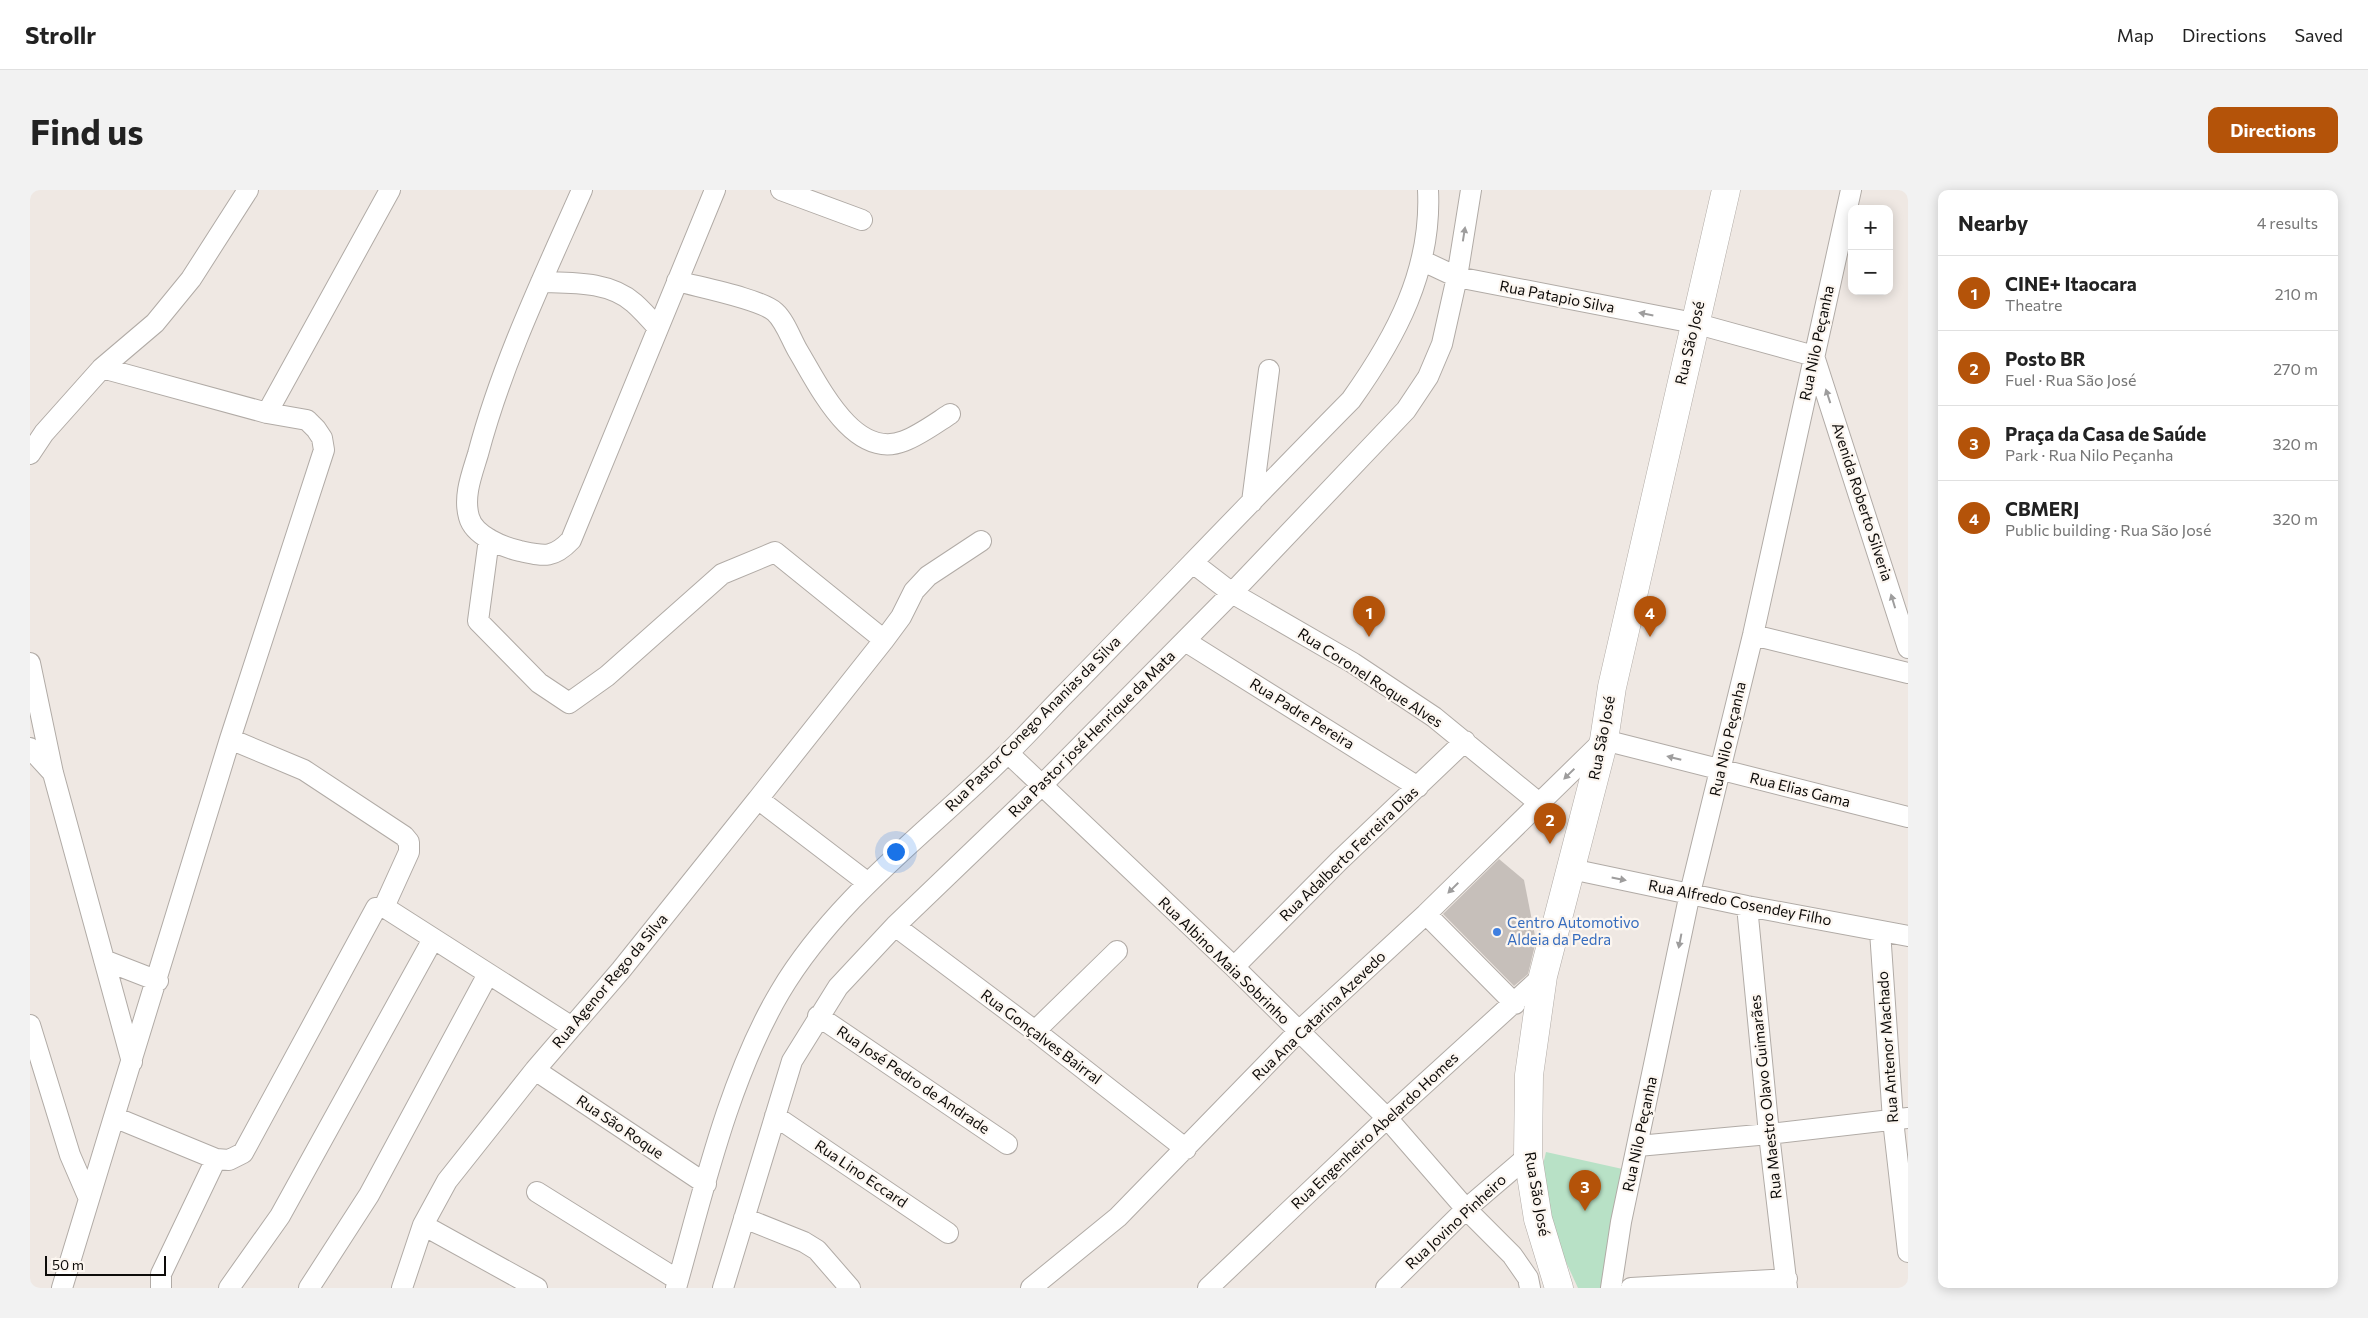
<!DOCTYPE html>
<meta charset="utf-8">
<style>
:root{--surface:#fff;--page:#f2f2f2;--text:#222;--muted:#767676;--line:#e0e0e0;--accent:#b45309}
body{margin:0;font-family:Commissioner,sans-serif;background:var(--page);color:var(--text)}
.controls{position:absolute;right:15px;top:15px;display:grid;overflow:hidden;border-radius:10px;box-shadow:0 2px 12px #0003}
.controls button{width:45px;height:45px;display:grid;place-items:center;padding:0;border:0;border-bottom:1px solid var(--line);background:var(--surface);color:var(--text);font:25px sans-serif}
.scale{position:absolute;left:15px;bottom:12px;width:121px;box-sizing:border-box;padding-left:5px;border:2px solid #0d0b09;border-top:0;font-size:14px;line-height:18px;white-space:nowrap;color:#0d0b09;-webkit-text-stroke:4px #fcf6f0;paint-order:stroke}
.you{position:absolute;left:865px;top:661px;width:18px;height:18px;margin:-12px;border:4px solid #fff;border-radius:50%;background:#1a73e8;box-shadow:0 0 0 8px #1a73e833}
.badge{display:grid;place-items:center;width:32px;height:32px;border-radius:50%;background:var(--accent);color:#fff;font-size:16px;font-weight:700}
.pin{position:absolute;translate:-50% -41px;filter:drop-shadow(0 1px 2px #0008)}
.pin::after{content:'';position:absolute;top:26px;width:18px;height:15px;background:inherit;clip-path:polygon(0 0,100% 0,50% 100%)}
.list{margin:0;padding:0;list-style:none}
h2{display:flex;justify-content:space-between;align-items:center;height:65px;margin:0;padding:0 20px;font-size:21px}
h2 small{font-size:16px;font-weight:400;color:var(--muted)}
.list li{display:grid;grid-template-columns:32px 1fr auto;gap:15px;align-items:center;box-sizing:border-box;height:75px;padding:0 20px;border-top:1px solid var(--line)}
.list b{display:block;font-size:19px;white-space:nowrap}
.list p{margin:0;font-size:16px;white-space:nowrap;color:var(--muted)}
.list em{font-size:16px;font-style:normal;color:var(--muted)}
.map{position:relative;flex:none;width:1878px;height:1098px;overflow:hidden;border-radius:10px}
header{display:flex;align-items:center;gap:30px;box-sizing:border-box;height:70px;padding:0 25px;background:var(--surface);border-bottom:1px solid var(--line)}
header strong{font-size:24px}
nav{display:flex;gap:28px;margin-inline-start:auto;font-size:18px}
.intro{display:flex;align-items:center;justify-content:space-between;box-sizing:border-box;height:120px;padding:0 30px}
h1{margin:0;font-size:35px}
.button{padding:12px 22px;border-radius:10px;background:var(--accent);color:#fff;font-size:18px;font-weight:700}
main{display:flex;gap:30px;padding:0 30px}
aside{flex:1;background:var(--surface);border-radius:10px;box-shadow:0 2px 12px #0003}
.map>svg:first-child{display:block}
.green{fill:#b8e1c6}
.building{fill:#c6bfba}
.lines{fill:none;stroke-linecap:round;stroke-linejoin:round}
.minor-casing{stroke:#b1aba6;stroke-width:22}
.primary-casing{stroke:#b1aba6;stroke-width:29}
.minor{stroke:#fff;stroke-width:20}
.primary{stroke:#fff;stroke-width:28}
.oneway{fill:#9e9d9d}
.shop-dot{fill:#3f7fe0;stroke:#fcf6f0;stroke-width:2}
.labels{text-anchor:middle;stroke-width:4.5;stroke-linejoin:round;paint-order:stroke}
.street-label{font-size:15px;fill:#0d0b09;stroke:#fcf6f0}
.shop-label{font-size:15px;fill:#366cbe;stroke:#fcf6f0;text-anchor:start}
</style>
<header>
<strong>Strollr</strong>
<nav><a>Map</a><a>Directions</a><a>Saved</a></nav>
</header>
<div class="intro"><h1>Find us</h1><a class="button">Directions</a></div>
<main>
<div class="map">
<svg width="1878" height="1098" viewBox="0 0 1878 1098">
<rect width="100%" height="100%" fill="#efe8e3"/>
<path class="green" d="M1516,962l81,18 -23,118h-26l-18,-39 -19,-76z"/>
<path class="building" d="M1469,669l25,21 12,61 -8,33 -14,12 -71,-72z"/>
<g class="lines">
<defs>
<path id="minor" d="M552,0c-38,86 -80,173 -104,264 -6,20 -15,42 -9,63 5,19 34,30 51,34 24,5 33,8 51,-11l144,-350
M751,0l81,30
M1393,71l34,16 237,46 120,33 94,292
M647,91c21,6 84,18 98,31 10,9 16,27 23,39 21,35 56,110 106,90 16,-6 32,-18 46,-27
M511,92c31,1 68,-1 93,21 8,7 16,16 24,25
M72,178l53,-45 36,-44 57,-89
M237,223l123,-223
M0,264l14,-21 58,-65 165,45 40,7 9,9 6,9 2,12 -94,289 -116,378
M1222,312l17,-132
M459,349l-11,82 61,62 30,20 38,-27 115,-102 53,-22 109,88
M1163,373l39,30 121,70 81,54 105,86
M1723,445l155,38
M1155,451l233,146
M0,473l23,110 79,289
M200,549l74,31 100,66 5,6v10l-25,55
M0,558l23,25
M978,563l226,214 153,151 79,91 46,46 16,23 2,10
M728,609l126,-159 17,-23 13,-26 14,-15 53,-35
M1541,679l176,37 161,30
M1717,716l22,228 18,154
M1396,724l89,90
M865,736l140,105 151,118
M1850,741l13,189 15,132
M74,770l54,21
M1204,777l105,-106 126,-120
M788,826l189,128
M0,835l40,130 19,44
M1005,841l82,-80
M505,880l171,114
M745,926l173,117
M1608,956l131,-12 139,-16
M507,1002l141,88
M714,1028l60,24 13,8 33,38
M393,1035l114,63
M32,1098l52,-171 102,42 13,1 14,-7 133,-245 8,-1 188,120
M131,1098v-14l55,-115
M199,1098l51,-72 153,-277
M279,1098l60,-93 119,-221
M372,1098l21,-63 24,-44 88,-111 86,-100 137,-171 110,84
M646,1098c27,-96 53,-210 104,-296 57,-96 151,-162 228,-239 21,-20 40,-42 60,-62 95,-97 188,-195 283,-291 45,-63 81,-130 77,-210
M693,1098l69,-227 46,-74 57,-61 148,-142 189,-191 174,-183 22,-33 14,-33 15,-67 14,-87
M1001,1098l87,-71 180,-185 128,-118 178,-174 304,77
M1178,1098l179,-170 156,-142
M1356,1098l80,-79 62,-53
M1581,1098l10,-66 69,-329 63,-258 98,-445
M1601,1098l156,-9"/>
<path id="primary" d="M1529,1098l-21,-69 -10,-63 1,-81 14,-99 61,-236 8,-53 114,-497"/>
</defs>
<use href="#minor" class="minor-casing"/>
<use href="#primary" class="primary-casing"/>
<use href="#minor" class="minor"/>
<use href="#primary" class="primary"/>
</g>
<defs><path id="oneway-solid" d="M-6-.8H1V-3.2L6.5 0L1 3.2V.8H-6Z" transform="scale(1.25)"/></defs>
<g class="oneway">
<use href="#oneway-solid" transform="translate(1434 44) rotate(-81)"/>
<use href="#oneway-solid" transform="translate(1616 124) rotate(-169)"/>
<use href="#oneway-solid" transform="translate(1798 206) rotate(-108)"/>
<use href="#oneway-solid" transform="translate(1863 411) rotate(-107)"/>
<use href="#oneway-solid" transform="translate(1644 568) rotate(-166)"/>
<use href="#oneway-solid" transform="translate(1539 584) rotate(136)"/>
<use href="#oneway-solid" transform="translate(1589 689) rotate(11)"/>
<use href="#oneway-solid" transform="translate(1423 698) rotate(135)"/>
<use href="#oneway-solid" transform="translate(1650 751) rotate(101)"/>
</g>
<circle class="shop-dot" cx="1467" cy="742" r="5"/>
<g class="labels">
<g class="street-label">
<text transform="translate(1527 107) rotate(11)" y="5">Rua Patapio Silva</text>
<text transform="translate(1660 153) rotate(-77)" y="5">Rua São José</text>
<text transform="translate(1787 153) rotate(-78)" y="5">Rua Nilo Peçanha</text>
<text transform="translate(1832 312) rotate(72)" y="5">Avenida Roberto Silveria</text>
<text transform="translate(1340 488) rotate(33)" y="5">Rua Coronel Roque Alves</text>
<text transform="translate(1272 524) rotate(32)" y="5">Rua Padre Pereira</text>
<text transform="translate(1003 534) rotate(-45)" y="5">Rua Pastor Conego Ananias da Silva</text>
<text transform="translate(1062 544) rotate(-45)" y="5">Rua Pastor josé Henrique da Mata</text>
<text transform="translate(1572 548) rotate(-79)" y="5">Rua São José</text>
<text transform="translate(1698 549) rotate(-77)" y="5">Rua Nilo Peçanha</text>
<text transform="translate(1770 600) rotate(14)" y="5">Rua Elias Gama</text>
<text transform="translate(1319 664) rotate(-44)" y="5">Rua Adalberto Ferreira Dias</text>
<text transform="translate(1710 713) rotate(11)" y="5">Rua Alfredo Cosendey Filho</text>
<text transform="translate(1194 771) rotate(44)" y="5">Rua Albino Maia Sobrinho</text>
<text transform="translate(580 791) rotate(-50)" y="5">Rua Agenor Rego da Silva</text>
<text transform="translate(1289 826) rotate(-44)" y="5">Rua Ana Catarina Azevedo</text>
<text transform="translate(1011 847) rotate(37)" y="5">Rua Gonçalves Bairral</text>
<text transform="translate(1858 857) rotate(-94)" y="5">Rua Antenor Machado</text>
<text transform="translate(883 890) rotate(34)" y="5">Rua José Pedro de Andrade</text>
<text transform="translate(1736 907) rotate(-96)" y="5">Rua Maestro Olavo Guimarães</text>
<text transform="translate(590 937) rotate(34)" y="5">Rua São Roque</text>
<text transform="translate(1345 941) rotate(-43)" y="5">Rua Engenheiro Abelardo Homes</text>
<text transform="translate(1610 944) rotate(-78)" y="5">Rua Nilo Peçanha</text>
<text transform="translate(831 984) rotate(34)" y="5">Rua Lino Eccard</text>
<text transform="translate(1507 1004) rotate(80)" y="5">Rua São José</text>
<text transform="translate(1426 1032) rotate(-43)" y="5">Rua Jovino Pinheiro</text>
</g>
<g class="shop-label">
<text x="1477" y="738">Centro Automotivo<tspan x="1477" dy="17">Aldeia da Pedra</tspan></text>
</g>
</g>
</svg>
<div class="controls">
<button>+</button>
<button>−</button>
</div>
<div class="scale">50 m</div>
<div class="you"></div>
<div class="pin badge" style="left:1339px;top:447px">1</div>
<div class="pin badge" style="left:1520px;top:654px">2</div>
<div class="pin badge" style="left:1555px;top:1021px">3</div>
<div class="pin badge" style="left:1620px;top:447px">4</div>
</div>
<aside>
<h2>Nearby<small>4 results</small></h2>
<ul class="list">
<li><span class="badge">1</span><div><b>CINE+ Itaocara</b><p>Theatre</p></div><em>210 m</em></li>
<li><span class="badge">2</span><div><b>Posto BR</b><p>Fuel · Rua São José</p></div><em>270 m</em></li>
<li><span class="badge">3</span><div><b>Praça da Casa de Saúde</b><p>Park · Rua Nilo Peçanha</p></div><em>320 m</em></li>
<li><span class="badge">4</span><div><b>CBMERJ</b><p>Public building · Rua São José</p></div><em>320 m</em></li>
</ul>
</aside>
</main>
